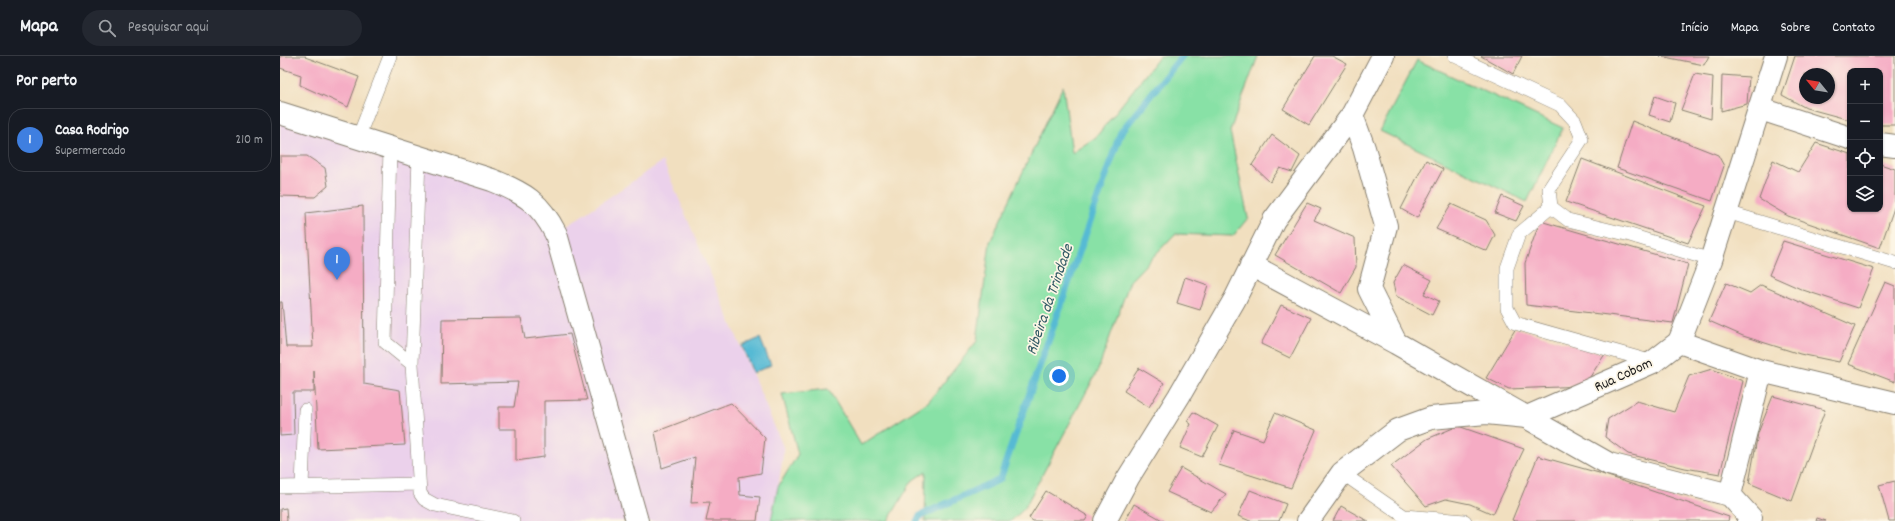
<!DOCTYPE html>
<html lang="pt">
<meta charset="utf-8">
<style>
:root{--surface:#171b24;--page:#242831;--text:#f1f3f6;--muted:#9ea1a6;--line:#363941;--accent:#d93025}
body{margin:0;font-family:Dekko,sans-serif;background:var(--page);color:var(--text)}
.controls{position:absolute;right:12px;top:12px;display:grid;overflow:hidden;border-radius:8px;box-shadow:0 1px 3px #0004}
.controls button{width:36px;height:36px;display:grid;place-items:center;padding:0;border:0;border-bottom:1px solid var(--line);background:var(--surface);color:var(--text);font:20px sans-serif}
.compass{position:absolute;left:1519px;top:12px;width:36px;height:36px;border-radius:50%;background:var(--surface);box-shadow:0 1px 3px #0004;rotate:300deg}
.you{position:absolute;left:779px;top:320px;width:14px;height:14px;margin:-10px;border:3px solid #fff;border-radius:50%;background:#1a73e8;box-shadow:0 0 0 6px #1a73e833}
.badge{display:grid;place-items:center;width:26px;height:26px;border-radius:50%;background:var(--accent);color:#fff;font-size:13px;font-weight:700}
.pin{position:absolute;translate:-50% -33px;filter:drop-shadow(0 1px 2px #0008)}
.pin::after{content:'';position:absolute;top:21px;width:14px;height:12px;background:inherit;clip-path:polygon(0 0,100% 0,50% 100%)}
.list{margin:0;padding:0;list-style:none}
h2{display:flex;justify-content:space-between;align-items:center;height:52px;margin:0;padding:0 16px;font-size:17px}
h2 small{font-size:13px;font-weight:400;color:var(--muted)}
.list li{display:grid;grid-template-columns:26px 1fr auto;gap:12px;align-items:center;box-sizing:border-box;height:64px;margin:0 8px 8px;padding:0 8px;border:1px solid var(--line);border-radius:16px}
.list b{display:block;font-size:15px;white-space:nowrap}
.list p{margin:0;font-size:13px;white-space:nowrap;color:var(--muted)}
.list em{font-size:13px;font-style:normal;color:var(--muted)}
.icon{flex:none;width:22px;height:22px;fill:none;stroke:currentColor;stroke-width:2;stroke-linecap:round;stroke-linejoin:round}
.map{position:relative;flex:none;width:1615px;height:465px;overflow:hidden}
header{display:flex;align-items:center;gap:24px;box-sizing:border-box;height:56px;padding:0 20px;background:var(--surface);border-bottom:1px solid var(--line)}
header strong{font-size:19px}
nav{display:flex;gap:22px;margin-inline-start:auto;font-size:14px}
.search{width:280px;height:36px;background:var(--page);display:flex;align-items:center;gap:10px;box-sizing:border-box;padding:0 14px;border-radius:22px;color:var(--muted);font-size:15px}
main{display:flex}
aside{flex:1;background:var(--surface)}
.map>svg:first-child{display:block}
.built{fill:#ebd1eb}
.green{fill:#88e1a6;stroke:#527e61}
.water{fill:#56bad4;stroke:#396b78}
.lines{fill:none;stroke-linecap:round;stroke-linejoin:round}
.stream{stroke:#56bad4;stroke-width:7}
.building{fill:#f5acc4;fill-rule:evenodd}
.service-casing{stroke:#867e6e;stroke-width:14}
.minor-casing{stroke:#867e6e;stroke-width:24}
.tertiary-casing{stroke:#867e6e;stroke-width:24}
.primary-casing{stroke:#867e6e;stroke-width:24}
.service{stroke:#fff;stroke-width:13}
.minor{stroke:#fff;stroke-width:22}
.tertiary{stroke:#fff;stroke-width:22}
.primary{stroke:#fff;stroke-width:22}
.labels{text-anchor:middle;stroke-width:3.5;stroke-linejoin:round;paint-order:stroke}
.street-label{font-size:15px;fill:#1c1c1c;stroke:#fcf5e5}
.water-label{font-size:16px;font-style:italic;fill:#335b66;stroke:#fcf5e5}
</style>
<header>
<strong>Mapa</strong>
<div class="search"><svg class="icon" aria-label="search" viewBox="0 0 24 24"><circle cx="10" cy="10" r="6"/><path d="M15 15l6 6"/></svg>Pesquisar aqui</div>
<nav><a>Início</a><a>Mapa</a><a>Sobre</a><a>Contato</a></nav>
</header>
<main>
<aside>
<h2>Por perto<small></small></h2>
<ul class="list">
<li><span class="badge" style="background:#3f7fe0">1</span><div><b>Casa Rodrigo</b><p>Supermercado</p></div><em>210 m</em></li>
</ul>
</aside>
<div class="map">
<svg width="1615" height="465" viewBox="0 0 1615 465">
<rect width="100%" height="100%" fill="#fcf5e5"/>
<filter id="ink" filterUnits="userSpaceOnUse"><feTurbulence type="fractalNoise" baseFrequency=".025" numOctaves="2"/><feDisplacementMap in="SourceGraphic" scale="8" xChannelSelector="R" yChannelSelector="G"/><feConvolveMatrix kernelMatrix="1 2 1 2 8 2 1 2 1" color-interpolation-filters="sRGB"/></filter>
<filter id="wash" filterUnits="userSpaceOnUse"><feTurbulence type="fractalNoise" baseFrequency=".012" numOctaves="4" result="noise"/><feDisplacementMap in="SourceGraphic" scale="16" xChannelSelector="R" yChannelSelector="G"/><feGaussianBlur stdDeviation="0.9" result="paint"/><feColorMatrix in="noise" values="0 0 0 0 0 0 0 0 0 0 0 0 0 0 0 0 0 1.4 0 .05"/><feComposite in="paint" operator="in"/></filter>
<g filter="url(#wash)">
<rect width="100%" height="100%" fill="#f1dfbf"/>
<path class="built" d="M0,57l212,67 64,53 107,-72 121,288 -11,72h-493z"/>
<path class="green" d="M880,0h98l-28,75 18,87 -15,18 -58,-2 -45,47 -32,89 -74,139 -13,12h-86l1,-50 -14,10 -24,40h-117l7,-34 20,-33 -16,-60 46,-5 33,56 67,-43 49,-61 13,-99 73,-156 9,67 24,-16z
M1137,4l146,68 -36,74 -147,-71z"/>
<path class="water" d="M480,282l11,27 -18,8 -11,-27z"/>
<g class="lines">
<path class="stream" d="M637,465l3,-5 80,-37 121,-347 61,-76"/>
</g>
<g id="blocks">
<path class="building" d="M0,0h26l-1,1 54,20 -11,30 -48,-22 1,-10 -21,-7z
M1035,0h17l15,8 -38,61 -26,-16z
M1201,0h41l-9,18z
M1380,0h49l-5,9z
M1515,0h100v69h-15v-54h-30v49l-44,-12 -24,-13zM1525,18h24v24h-24z
M1415,18l18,3 -2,42 -30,-9z
M1442,19l27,2 -2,27 -26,7z
M1375,40l20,7 -5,19 -21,-7z
M1352,65l86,34 6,11 -12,35 -95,-33z
M992,79l28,21 -8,16 -12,-4 -10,14 -18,-17z
M1536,87l34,11v55h30v-45l15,5v36l-15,43 -92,-32 -29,-17 14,-39 25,12z
M0,100h27l18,12 3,18 -13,11 -35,-1z
M1302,103l124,47 -18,37 -122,-41z
M1146,104l17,9 -26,49 -16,-9z
M1222,140l22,10 -8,15 -21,-8z
M1027,147l14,6 -7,11 41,18 1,29 -15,26 -66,-38z
M1171,148l35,16 9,15 -8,16 -51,-22z
M83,150l1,178 36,6 5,55 -87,4 -4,-78v21h-21l1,43 -14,1v-134h2l4,45h27l-7,-134z
M1260,165l148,43 -15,59 -147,-18 -1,-42z
M1503,185l91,28 -16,39 -55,-18 -34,-15z
M1123,209l29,15 -8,14 15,7 -7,14 -36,-19 -3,-13z
M905,221l23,8 -8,25 -23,-7z
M1605,226l10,4v96l-47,-18z
M1446,227l24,10 11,-8 94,41 -16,36 -39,-8 -57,-18 -34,-15z
M1001,249l30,13 -21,40 -29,-14z
M241,262l4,21 45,-5 17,66 -43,1v56l-28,4v-32h-17v-22h15l4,-25 -77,2 1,-65z
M1236,272l89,26 -21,32 -75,3 -23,-11z
M859,312l25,15 -15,24 -25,-16z
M1432,313l31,12 -23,93 -35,-6 -57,-14 -23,-17 3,-18 29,-18 37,11 15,-36z
M1493,340l52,14 -33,91 -43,-18 9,-50z
M451,347l34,35 -4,35 -22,4 1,18 20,2 -3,24h-51l4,-19 -19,1 4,-46 -33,11 -7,-36z
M913,356l25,14 -16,31 -22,-9 11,-24 -4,-3z
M995,357l41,17 -25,58 -72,-23 15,-35 29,10z
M1178,370l66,23 -31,65 -23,-10 -24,-5 -20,7 -35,-40 36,-27z
M1258,400l61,17 130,44 -1,4h-213l-3,-1z
M901,412l45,26 -15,18 -44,-20z
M1615,425v40h-6l-10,-36z
M970,434l36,14 -7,17h-29l-12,-5z
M766,435l42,25 -3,5h-52l-4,-3z
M854,448l30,17h-39z
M1061,450l23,13 5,2h-36z
M6,452l1,13h-7v-12z
M1537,462l9,3h-10z"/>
</g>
</g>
<g filter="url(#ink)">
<use href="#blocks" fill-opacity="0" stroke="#867e6e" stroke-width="1"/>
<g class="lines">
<defs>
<path id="service" d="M1175,0l105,49 15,16 7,18 -33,50 2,18 17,13 62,15 81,25
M78,82l32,-82
M110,92l-5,194 27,22
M139,101l-7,207 8,129 4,6 11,6 78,16
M1271,151l-32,27 -12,34v40l8,15 138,39
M1447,156l168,51
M1062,417l62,43 61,5
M22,430l3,-76
M0,431l138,-3"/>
<path id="minor" d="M1103,0l-31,59 12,33 22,78 -17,63 27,54 213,121 121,31
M1481,53l89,29
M1600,88l15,2
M971,209l145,78
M1399,286l82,29 134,32
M825,465l23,-43 51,-82 56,-97 39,-79 78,-105
M1469,465l2,-3 -21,-23 31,-124"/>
<path id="tertiary" d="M1028,465l34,-48 56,-43 33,-12 55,-5 41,4 126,-55 26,-20 32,-82 65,-204"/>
<path id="primary" d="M0,57l212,67c32,13 48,22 64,54l81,287"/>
</defs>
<use href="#service" class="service-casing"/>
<use href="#minor" class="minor-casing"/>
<use href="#tertiary" class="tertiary-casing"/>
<use href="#primary" class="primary-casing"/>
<use href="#service" class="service"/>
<use href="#minor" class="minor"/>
<use href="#tertiary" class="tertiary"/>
<use href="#primary" class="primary"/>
</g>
</g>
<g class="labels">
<g class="street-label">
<text transform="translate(1343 318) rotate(-25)" y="5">Rua Cobom</text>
</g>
<g class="water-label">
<text transform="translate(768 243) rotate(-71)" y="6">Ribeira da Trindade</text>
</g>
</g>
</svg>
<div class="controls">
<button>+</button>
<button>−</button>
<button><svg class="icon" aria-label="locate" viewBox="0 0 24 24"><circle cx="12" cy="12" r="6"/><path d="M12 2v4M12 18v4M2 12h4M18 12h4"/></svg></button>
<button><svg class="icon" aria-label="layers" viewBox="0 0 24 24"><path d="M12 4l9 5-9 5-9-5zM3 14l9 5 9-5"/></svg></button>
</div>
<svg class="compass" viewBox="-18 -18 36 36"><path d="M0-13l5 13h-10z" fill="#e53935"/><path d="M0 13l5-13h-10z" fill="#9ea1a6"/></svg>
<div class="you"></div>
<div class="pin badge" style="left:57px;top:224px;background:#3f7fe0">1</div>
</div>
</main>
